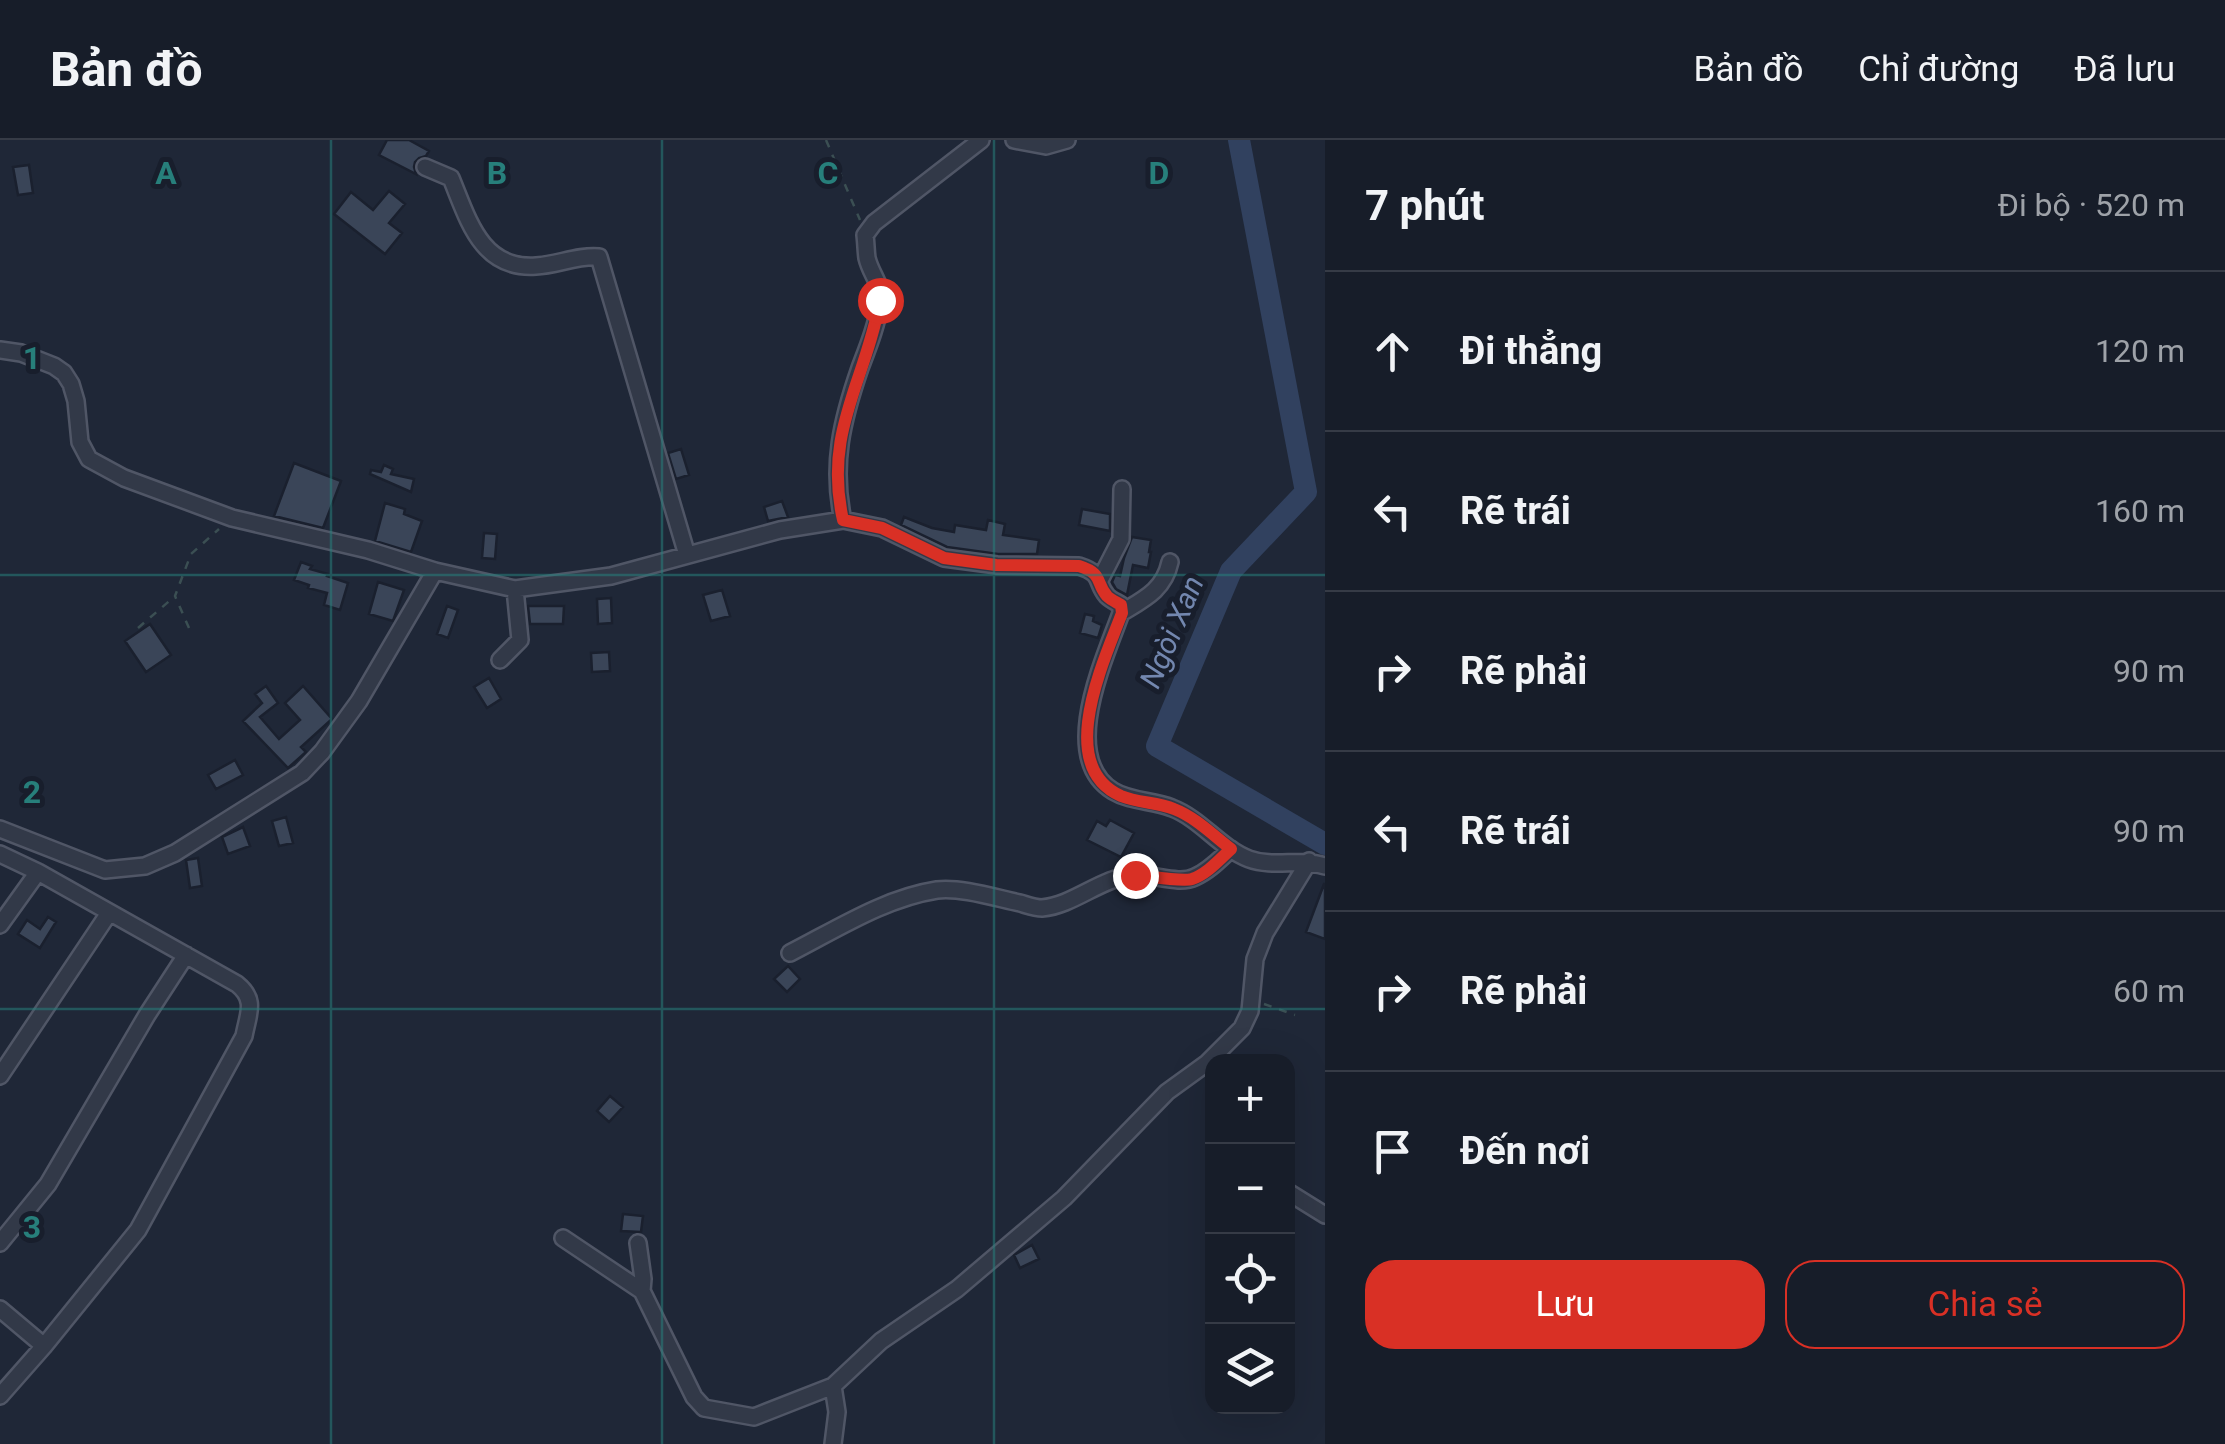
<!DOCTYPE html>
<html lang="vi">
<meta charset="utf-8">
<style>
:root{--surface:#171d29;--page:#202631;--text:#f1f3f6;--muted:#9ea2a8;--line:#363b46;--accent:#d93025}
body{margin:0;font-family:Roboto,sans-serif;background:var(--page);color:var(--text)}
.controls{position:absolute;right:30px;bottom:30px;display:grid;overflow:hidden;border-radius:20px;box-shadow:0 10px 40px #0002}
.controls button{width:90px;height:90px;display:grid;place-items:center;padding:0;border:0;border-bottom:2px solid var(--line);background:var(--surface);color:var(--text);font:50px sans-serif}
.stop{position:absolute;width:30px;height:30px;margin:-22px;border:8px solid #d93025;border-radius:50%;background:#fff}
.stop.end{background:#d93025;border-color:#fff;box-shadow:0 2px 10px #0008}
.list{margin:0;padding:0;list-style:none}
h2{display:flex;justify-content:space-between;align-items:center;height:130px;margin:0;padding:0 40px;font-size:42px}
h2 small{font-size:32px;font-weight:400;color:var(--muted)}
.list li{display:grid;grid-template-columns:65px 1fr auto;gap:30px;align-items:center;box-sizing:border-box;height:160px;padding:0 40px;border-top:2px solid var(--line)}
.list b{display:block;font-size:38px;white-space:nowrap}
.list em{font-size:32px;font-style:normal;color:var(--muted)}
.actions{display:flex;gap:20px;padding:30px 40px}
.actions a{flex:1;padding:22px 0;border:2px solid var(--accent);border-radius:30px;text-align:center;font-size:35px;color:var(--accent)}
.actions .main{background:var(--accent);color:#fff}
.icon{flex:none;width:55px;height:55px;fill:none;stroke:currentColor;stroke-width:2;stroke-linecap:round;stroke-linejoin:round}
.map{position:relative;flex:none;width:1325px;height:1304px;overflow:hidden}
header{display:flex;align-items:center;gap:60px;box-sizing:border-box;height:140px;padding:0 50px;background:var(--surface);border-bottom:2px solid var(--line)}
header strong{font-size:48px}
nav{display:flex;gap:55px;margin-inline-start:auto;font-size:35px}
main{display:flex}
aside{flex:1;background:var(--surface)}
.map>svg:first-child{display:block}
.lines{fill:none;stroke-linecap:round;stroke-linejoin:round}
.river{stroke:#31415f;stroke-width:22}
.building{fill:#3a4558;stroke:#1a202e;stroke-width:2.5}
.minor-casing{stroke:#505666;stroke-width:20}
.path{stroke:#3b4f53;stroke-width:2.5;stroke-dasharray:8 8;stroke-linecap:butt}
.minor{stroke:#323948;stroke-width:15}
.route{stroke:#d93025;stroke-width:12}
.grid{fill:none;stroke:#277f7b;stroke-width:2.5;stroke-opacity:0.55}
.labels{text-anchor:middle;stroke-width:10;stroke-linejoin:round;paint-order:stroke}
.water-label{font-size:30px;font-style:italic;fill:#7387af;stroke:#181e2c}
.grid-label{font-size:32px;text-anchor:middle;font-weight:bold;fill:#277f7b;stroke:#181e2c;stroke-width:10;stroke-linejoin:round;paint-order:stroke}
</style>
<header>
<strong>Bản đồ</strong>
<nav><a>Bản đồ</a><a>Chỉ đường</a><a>Đã lưu</a></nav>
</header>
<main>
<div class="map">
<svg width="1325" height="1304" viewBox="0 0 1325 1304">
<rect width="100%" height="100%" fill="#1f2737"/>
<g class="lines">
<path class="river" d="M1239,0l67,352 -75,79 -74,175 168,98"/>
</g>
<path class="building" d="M387,0h22l20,11 -3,5 -7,2 -4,4 -1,5 2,7 -37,-19z
M29,25l4,28 -15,2 -5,-28z
M389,51l16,13 -16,19 13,10 -17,21 -51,-40 17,-22 22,18z
M681,309l8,26 -13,4 -8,-26z
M294,323l47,18 -18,47 -49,-12z
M384,325l9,4 -2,5 23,5 -3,13 -41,-18 1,-4 10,2z
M782,361l6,16 -20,4 -4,-14z
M385,363l20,6 -1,5 18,7 -11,31 -36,-11z
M1082,369l28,5v17l-31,-6z
M904,377l28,11 22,4 1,-7 31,5 2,-10 17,4 -2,11 36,5 -2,14h-39l-51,-7 -46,-22z
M484,393l13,1 -2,25 -13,-1z
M1132,397l19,3 -2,12h2l-3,16 -15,-3 -6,30 -11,-6 -4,-7 3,-7 5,1 4,-18z
M301,422l11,4 -2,3 18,5 -1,2 21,7 -8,27 -16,-5 3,-12 -19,-5 1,-3 -15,-5z
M378,442l26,8 -11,31 -24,-7z
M722,450l8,26 -19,5 -8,-26z
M611,458l1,25 -14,1 -1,-25z
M447,466l11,4 -10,28 -11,-4z
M528,466h36l-1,18h-33z
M1085,474l9,2 -1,5 9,4 -4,13 -18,-5z
M150,484l21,31 -25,17 -21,-31z
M609,512l1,19 -18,1 -1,-19z
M489,538l12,21 -14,9 -13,-21z
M266,546l12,17 -18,14 19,22 21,-19 -15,-17 18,-17 29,33 -31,28 5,5 -18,16 -45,-47 19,-18 -7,-9z
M235,620l8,15 -27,14 -8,-14z
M286,677l7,26 -14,3 -7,-25z
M1110,680l24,13 -13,24 -34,-17 10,-19 9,5z
M243,687l7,19 -22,8 -6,-17z
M198,718l4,28 -12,2 -4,-28z
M1324,744h1v55l-19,-7z
M48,777l8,5 -16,26 -22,-14 9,-14 13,9z
M788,826l12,13 -13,13 -13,-13z
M610,956l13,11 -14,15 -12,-11z
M623,1074l20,2 -2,16 -20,-1z
M1032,1105l7,14 -19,9 -6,-13z"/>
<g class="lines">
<defs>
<path id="minor" d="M1014,0l32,6 21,-6
M425,27l26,11c17,41 30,92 85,88 21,-1 42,-11 63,-9l88,298
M0,210l21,3 33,13 10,7 7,11 5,17 4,41 9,17 35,19 108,40 136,32 67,21 80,18 96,-13 169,-46 63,-10 39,8 62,30 53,7 82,1c25,8 16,16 28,30 4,4 9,6 14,9v8c-16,45 -63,144 -8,178 18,11 40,9 59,17 29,11 48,40 77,51 25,9 51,-1 76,7
M843,380c-12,-55 -1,-100 17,-152 8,-21 17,-43 20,-66 2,-19 -9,-27 -13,-44 -1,-7 -1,-15 -2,-23l9,-12 107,-83
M1100,440l21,-41 1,-50
M1121,473c23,-14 43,-23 49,-51
M500,520l20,-20 -5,-51
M0,689l105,41 40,-4 30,-13 127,-80 20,-21 37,-51 76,-130
M0,714l38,18 199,112c20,16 11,30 7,52l-106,194 -94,116 -44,50
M0,785l38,-53
M790,813c47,-24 95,-55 147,-63 24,-3 59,8 83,13 7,2 15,5 22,5 33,-3 59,-31 93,-33 19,-1 44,10 60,2 14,-6 25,-18 36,-28
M0,936l109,-163
M1288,1052l37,23
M563,1098l79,53 52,106 10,11 50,9 79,-31 48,-45 76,-52 107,-91 103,-106 40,-29 35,-35 8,-17 5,-52 10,-26 44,-72
M0,1103l48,-59 99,-169 39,-60
M638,1103l5,36 -1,12
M0,1169l44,37
M833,1304l4,-32 -4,-26"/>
</defs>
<use href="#minor" class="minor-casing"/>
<path class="path" d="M826,0l34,80
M138,488l36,-31
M189,488l-14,-32 16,-42 28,-25
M1264,864l31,11"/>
<use href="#minor" class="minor"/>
</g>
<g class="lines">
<path class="route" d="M880,160c-14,81 -57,131 -37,220l39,8 62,30 52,7 83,1c25,8 16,16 28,30 4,4 9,6 14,9l1,8c-18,48 -68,153 -1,183 17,7 36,6 53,13 21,8 39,26 57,40 -12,11 -24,25 -39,30 -10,3 -44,-3 -57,-4"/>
</g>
<path class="grid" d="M331,0v1304M662,0v1304M994,0v1304M0,435h1325M0,869h1325"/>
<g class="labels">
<g class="water-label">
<text transform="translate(1172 492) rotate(-67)" y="10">Ngòi Xan</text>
</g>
</g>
<g class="grid-label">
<text x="166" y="44">A</text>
<text x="497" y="44">B</text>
<text x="828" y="44">C</text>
<text x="1159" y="44">D</text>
<text x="32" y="229">1</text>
<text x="32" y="663">2</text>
<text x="32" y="1098">3</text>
</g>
</svg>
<div class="controls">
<button>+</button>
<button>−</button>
<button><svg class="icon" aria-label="locate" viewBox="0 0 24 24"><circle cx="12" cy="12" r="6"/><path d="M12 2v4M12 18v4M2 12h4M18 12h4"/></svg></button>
<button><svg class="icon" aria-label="layers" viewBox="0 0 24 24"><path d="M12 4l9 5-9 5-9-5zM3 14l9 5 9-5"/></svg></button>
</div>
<div class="stop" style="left:880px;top:160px"></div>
<div class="stop end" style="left:1135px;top:735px"></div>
</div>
<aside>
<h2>7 phút<small>Đi bộ · 520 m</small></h2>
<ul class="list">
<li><svg class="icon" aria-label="ahead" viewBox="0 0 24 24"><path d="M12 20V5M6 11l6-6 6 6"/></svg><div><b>Đi thẳng</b></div><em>120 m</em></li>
<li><svg class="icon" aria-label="left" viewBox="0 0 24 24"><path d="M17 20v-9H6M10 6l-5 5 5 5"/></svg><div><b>Rẽ trái</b></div><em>160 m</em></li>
<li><svg class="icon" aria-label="right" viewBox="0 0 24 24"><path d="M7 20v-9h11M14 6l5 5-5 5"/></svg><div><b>Rẽ phải</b></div><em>90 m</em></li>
<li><svg class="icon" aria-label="left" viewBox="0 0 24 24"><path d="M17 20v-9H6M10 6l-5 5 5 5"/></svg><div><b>Rẽ trái</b></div><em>90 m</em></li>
<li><svg class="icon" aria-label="right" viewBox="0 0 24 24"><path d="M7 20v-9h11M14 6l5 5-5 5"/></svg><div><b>Rẽ phải</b></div><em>60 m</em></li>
<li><svg class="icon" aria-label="arrive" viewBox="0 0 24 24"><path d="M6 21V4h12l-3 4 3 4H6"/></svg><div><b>Đến nơi</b></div></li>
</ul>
<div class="actions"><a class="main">Lưu</a><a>Chia sẻ</a></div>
</aside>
</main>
